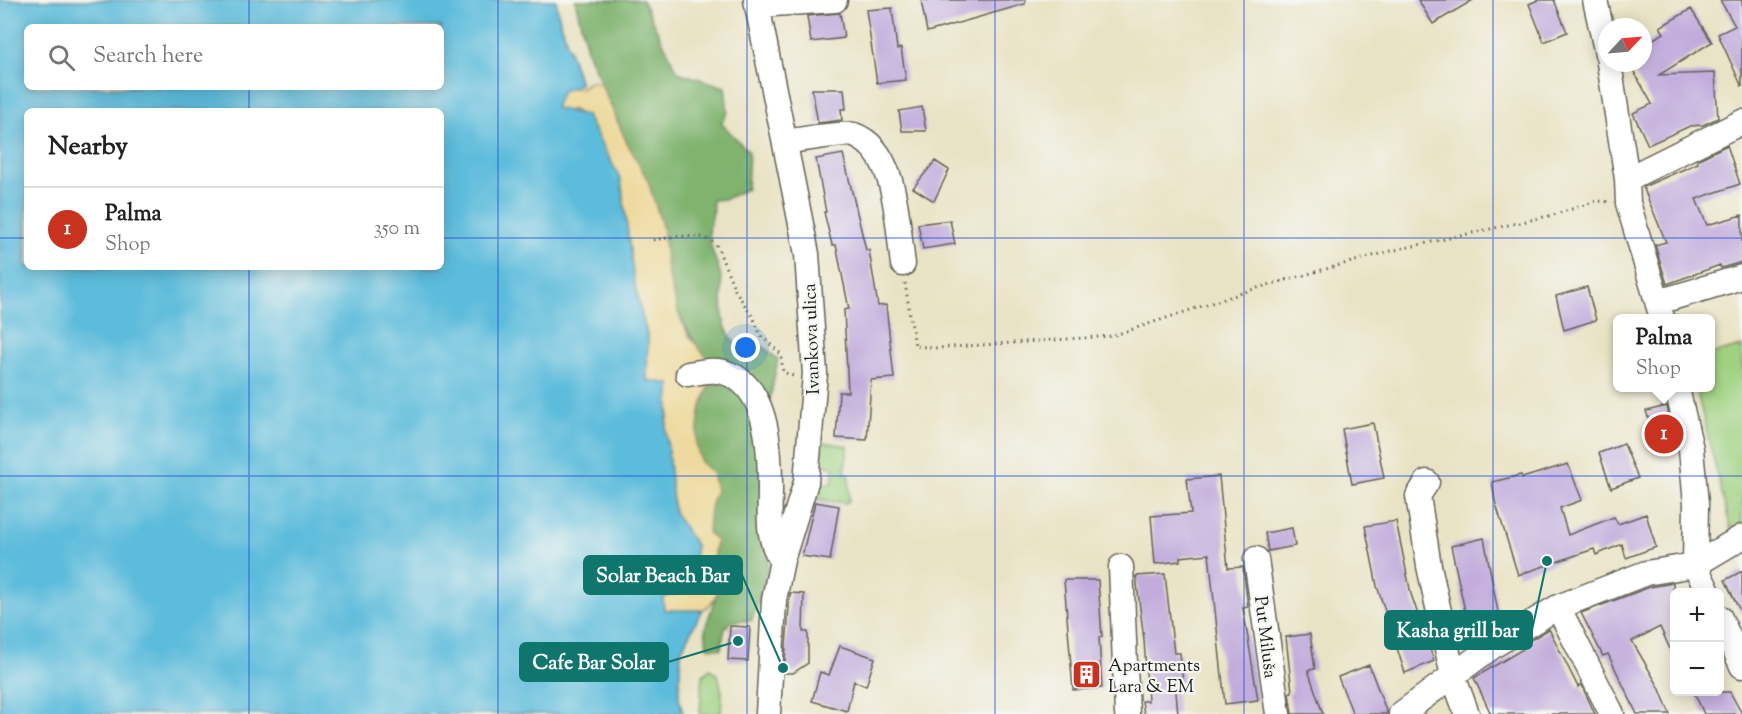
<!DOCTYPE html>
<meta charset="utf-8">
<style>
:root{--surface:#fff;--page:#f6f6f6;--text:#222;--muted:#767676;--line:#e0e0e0;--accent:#c8321e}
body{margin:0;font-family:"Sorts Mill Goudy",serif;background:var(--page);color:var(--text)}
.controls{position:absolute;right:18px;bottom:18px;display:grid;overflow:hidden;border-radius:9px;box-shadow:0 3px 15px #0003}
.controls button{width:54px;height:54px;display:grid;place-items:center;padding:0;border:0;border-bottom:2px solid var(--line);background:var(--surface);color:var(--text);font:30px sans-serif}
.compass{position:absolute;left:1598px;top:18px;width:54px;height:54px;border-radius:50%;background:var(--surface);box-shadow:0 3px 15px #0003;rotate:64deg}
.you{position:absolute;left:746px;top:348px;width:21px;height:21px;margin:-15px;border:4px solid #fff;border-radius:50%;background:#1a73e8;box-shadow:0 0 0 9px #1a73e833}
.badge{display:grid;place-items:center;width:39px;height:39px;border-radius:50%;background:var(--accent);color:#fff;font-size:20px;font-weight:700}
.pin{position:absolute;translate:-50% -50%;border:3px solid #fff;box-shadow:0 2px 6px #0006}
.popup{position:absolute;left:1613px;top:314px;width:102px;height:78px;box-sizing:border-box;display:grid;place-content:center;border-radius:9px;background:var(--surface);filter:drop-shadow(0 2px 4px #0005);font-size:20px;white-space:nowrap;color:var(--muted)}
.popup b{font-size:22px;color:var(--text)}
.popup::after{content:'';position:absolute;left:50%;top:100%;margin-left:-12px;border:12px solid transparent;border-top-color:var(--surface)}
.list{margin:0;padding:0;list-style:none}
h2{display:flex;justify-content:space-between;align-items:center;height:78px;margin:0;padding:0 24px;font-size:26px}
h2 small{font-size:20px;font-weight:400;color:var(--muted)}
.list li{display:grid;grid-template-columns:39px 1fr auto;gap:18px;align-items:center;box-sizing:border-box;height:84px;padding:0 24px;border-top:2px solid var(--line)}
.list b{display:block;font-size:22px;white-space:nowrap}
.list p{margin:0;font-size:20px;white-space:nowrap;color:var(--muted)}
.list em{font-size:20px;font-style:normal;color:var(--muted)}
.icon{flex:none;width:33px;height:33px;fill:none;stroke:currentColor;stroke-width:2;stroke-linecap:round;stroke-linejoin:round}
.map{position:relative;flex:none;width:1742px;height:714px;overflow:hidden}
.search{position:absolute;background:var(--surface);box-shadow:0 3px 15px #0003;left:24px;top:24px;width:420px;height:66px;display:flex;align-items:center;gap:15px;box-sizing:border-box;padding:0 21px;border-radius:9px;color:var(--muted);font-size:22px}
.panel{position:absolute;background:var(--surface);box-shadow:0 3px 15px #0003;left:24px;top:108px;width:420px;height:162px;border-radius:9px}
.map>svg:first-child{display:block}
.green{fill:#9fd180;stroke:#5e764e;stroke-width:1.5}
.forest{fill:#7fb36e;stroke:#4e6845;stroke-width:1.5}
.sand{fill:#eeda9e;stroke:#857b5d;stroke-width:1.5}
.water{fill:#5dbcdb;stroke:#3c6c7c;stroke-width:1.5;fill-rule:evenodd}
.building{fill:#c1acdc}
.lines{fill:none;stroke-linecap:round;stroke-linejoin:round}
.minor-casing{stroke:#646257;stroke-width:27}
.path{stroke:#646257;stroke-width:3;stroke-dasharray:1.5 4.5;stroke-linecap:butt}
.minor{stroke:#fff;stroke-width:24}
.grid{fill:none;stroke:#1d4ed8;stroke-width:1.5;stroke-opacity:0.55}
.labels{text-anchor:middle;stroke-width:4.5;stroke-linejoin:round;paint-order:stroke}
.street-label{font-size:18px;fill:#1c1c1c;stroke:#f6f6f2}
.poi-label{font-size:18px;fill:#1c1c1c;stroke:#f6f6f2;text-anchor:start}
.leader{fill:none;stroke:#0f766e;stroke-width:2}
.callout-dot{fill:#0f766e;stroke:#f6f6f2;stroke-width:2}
.callout{fill:#0f766e;stroke:#0f766e;stroke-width:2}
.callout-label{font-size:20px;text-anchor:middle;font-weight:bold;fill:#fff}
</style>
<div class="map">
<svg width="1742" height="714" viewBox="0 0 1742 714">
<rect width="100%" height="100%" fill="#f6f6f2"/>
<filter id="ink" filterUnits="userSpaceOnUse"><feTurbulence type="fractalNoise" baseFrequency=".0167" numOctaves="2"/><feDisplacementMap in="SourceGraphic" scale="12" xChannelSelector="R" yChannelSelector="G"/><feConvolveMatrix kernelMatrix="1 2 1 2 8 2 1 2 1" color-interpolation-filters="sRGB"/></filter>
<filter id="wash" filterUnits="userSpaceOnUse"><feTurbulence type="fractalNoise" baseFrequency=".008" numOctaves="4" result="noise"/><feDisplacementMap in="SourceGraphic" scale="24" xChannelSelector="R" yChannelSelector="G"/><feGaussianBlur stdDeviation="1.35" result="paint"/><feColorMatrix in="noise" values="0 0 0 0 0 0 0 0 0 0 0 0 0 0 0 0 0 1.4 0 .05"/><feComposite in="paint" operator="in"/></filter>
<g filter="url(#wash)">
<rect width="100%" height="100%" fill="#e9e3c5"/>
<path class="green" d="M1742,346v177l-11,7 -35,-142h14l1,-34z
M822,442l26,4 -3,27 4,1v27l-4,2 -33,-5 2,-16 18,2 2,-17 -16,-2z
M710,669l8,6 4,17 -1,22h-21l2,-38z"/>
<path class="forest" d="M575,0h67l36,72 47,15 3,25 -7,11 28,29 -2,37 -22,10 -13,1c3,17 -2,18 -3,32 -1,16 10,31 12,46 4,32 -5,43 18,71l23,-3 16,13 -9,45 8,120 -16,73 -10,24h-19l-7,7 -4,21 -14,-2 -2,-19 18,-51 -11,-13 4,-23 -8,-9 2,-29 6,-13 -4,-18 -11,-9 -5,-19 4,-33 10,-28 8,-1 -39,-67 -12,-43 -4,-43 -15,-48 -22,-40 -38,-88z"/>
<path class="sand" d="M591,81l10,3 25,57 22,40 15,48 4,43 12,43 10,21 41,49 -20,-2 -10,28 -4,33 5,19 11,9 4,18c-7,14 -7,27 -8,42l8,9 -4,23 11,12c-8,27 -13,37 -42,37 -10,0 -15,0 -23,-6l1,-9 10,-5 19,-3 5,-40 -9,-24 -11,-11 -8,-85 4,-16 -3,-30 -10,2 -13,-7 5,-42 -62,-219 -14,-9 -8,4 -11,-5 10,-20h17z"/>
<path class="water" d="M0,0h556l3,17 21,67 -18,7 -7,17 31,7 35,65 13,101 14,59 -1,40 24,4 -5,46 8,82 22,34 -7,43 -26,9 1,12h38l-21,41 -2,46 4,17h-683zM27,27h414v60h-414zM27,111h414v156h-414z"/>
<g id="blocks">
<path class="building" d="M921,0h104v4l-98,28z
M1418,0h55l-40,24z
M1538,0h16l13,32 -23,10 -15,-38z
M1720,0h22v87l-24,-53 17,-8z
M892,8l5,41 4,-1 5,32 -29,3 -11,-73z
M1691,9l21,33 -53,33 56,-2 3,45 -15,7 -13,1 -42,19 -15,-32 19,-9 -23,-41h14v-18l21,-12 -4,-6z
M840,13l4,25 -33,4 -4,-26z
M812,89h32l2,20h-5l1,11 -24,3z
M922,107l4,24h-24l-3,-20z
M1727,145l13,39 -44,15 11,26 35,-10v47l-21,6 -1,-3 -53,19 -12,-39 11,-3 -23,-55 55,-24 -1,-3z
M843,154l23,96h3l9,56 8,-1 8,73 -23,2 -4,60 -31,-2 3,-46h9l-4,-82 5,-1 -13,-64h-4l-8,-33h2l-10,-53z
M935,161l14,9 -15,31 -21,-13z
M950,220l5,24 -32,5 -5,-25z
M1587,287l9,33 -32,10 -8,-34z
M1667,406l5,26 -18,5 -8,-26z
M1373,423l11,55 -32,6 -10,-55z
M1624,444l14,34 -27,10 -12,-35z
M1568,464l14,36 -22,8 8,27 46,-18 4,7 28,-10 10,33 -30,11 -4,-14 -26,11 -2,-6 -76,26 -23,-74 -3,-19 29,-7 1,3z
M1219,476l9,92 15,-1 5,40 -5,1 15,92 -33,4 -16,-150 -29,3v4l-25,3 -4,-48 40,-3 -4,-34z
M815,502l24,4 -9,54 -28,-4z
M1396,521l15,73 23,67 -29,12 -28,-87 -12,-60z
M1292,528l3,18 -27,5 -3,-18z
M1484,538l15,79 -31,8 -17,-79z
M1742,571v44l-17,-35z
M1165,574l9,79h6l3,29h-8l3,32h-34l-2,-13h6l-4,-61 -8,-64z
M1064,580h34l4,57h-3l3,51 -29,2z
M1673,583l1,75 -14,-31 -28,14 27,46 11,27h-33l-29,-60 -5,2 -22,-43 69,-26z
M790,593l14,1 -1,38h5v31l-15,10h-9z
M730,626l20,1 -2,34 -20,-1z
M1549,629l29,58 3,-3 14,30h-104l-17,-36 49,-29 -1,-4z
M1310,634l5,35 -7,1 15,44h-31l-3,-21 3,-1 -6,-55z
M840,646l35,12 -9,28 -12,-5 -7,30 -35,-10 8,-29 9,3z
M1369,665l18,48v1h-34l-15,-37z
M1694,692h36l12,22h-38z"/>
</g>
</g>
<g filter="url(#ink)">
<use href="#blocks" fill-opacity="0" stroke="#646257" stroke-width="1.5"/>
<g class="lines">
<defs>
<path id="minor" d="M756,0l51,254 8,120 -9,108 -24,78 -8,40 -6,114
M1595,0l12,54
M758,5l77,-5
M1609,63l18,116 1,24 34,115
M785,142c13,-2 60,-10 69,-7 44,16 43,90 49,129
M1627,179l115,-57
M1658,302l84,-25
M688,374c13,-2 28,-6 41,0 40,16 41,79 41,115 0,25 -4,50 12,71
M1677,388l14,61 5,55 -1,61 13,27
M1427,482l-9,14 11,70 24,110 14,38
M1256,559l22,155
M1121,567l6,147
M1558,607l54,107
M1720,618l22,48
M1401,714l92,-68 65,-39 88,-34 49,-8 47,-28"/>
</defs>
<use href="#minor" class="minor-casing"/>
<path class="path" d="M653,240l26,-4 24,1 13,7 19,46 19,29 7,17 20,18 2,18 13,5
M905,283l10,63 23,2 174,-12 145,-48 134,-37 162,-36 44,-14 12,1"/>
<use href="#minor" class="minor"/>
</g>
</g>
<path class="grid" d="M249,0v27M498,0v714M747,0v714M995,0v714M1244,0v714M1493,0v714M249,87v24M0,238h27M441,238h1301M249,267v447M0,476h1742"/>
<defs>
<symbol id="building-square" viewBox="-11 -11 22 22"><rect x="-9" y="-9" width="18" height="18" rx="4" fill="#c8321e" stroke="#f6f6f2"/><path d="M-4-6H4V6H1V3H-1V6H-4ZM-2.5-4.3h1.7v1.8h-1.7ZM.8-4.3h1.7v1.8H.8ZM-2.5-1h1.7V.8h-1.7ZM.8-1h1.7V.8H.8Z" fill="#fff"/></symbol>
</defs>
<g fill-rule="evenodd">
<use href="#building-square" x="1070" y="658" width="33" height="33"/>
</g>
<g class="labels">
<g class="street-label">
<text transform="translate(811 339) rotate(-92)" y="6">Ivankova ulica</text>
<text transform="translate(1266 637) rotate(83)" y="6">Put Miluša</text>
</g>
<g class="poi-label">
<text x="1108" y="671">Apartments<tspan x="1108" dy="21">Lara &amp; EM</tspan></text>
</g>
</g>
<path class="leader" d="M783 668L742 575M1547 561L1532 630M738 641L668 662"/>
<g class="callout-dot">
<circle cx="783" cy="668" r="6"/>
<circle cx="1547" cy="561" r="6"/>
<circle cx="738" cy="641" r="6"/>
</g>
<g class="callout">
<rect x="584" y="556" width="158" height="38" rx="6"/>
<rect x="1385" y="611" width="147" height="38" rx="6"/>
<rect x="520" y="643" width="148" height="38" rx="6"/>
</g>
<g class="callout-label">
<text x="663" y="582">Solar Beach Bar</text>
<text x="1458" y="637">Kasha grill bar</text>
<text x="594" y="669">Cafe Bar Solar</text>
</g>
</svg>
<div class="controls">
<button>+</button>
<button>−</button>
</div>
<svg class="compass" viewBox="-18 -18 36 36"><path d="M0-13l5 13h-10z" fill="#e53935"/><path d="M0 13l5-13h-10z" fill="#767676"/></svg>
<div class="you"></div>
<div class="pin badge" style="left:1664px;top:434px">1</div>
<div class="popup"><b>Palma</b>Shop</div>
<div class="search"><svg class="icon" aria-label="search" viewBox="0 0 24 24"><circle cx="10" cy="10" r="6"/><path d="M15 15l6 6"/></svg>Search here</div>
<section class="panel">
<h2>Nearby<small></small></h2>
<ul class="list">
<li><span class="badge">1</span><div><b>Palma</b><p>Shop</p></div><em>350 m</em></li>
</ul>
</section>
</div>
